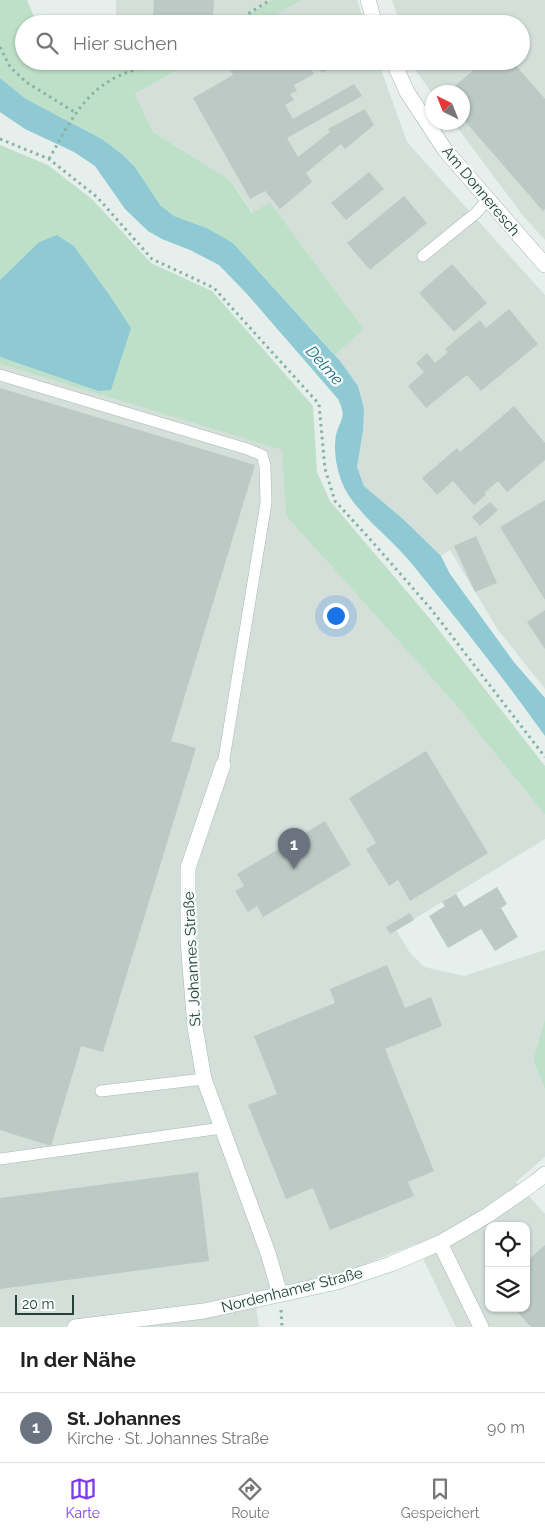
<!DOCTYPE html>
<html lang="de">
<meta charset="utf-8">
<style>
:root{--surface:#fff;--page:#f6f6f6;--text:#222;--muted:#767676;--line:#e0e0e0;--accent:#7c3aed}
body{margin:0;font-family:Raleway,sans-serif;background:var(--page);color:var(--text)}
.controls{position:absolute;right:15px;bottom:15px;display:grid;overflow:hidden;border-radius:10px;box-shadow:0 1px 4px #0004}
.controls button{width:45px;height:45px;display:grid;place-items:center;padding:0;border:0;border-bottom:1px solid var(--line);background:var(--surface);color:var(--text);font:25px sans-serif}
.compass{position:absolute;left:425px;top:85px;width:45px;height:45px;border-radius:50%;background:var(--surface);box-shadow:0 1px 4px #0004;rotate:317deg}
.scale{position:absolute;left:15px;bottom:12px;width:59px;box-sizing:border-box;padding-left:5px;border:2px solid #24423a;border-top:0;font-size:14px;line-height:18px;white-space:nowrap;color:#24423a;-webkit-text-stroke:4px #f7fbf9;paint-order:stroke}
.you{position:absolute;left:335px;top:615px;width:18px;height:18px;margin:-12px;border:4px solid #fff;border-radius:50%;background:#1a73e8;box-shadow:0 0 0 8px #1a73e833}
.badge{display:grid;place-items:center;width:32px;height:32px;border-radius:50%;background:var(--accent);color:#fff;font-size:16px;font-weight:700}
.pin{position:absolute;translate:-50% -41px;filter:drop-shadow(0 1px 2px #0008)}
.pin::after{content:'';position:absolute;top:26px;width:18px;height:15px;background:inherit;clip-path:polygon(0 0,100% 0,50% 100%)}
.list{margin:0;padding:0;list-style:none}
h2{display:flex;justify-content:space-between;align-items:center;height:65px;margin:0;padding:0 20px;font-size:21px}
h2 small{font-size:16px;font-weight:400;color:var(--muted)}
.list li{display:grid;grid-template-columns:32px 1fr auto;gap:15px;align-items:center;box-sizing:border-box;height:70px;padding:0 20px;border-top:1px solid var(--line)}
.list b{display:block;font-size:19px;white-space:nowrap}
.list p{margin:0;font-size:16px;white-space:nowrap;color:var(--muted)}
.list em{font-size:16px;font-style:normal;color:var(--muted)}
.icon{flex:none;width:28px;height:28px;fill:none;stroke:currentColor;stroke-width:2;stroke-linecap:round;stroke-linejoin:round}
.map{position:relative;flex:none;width:545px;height:1327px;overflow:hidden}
.search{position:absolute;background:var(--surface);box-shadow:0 1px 4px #0004;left:15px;right:15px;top:15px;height:55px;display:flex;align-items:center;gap:12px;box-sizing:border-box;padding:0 18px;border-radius:28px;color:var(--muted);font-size:19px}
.sheet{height:135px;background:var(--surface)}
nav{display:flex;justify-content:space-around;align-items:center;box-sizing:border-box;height:70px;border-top:1px solid var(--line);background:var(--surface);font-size:14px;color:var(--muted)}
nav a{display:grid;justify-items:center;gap:2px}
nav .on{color:var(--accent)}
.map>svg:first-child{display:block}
.built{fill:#d4dfda;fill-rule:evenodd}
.green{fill:#bfe0c8}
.water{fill:#8ec9d4}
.building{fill:#bbcac4}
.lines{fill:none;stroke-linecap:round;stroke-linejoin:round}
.lane-casing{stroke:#a8b8b2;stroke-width:12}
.street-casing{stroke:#a8b8b2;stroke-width:16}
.secondary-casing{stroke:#a4bbb3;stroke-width:16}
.path{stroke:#86b3a5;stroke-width:3;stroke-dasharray:2.5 4;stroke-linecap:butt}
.lane{stroke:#fff;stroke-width:11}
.street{stroke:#fff;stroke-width:15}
.secondary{stroke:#fff;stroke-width:15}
.labels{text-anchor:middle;stroke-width:4.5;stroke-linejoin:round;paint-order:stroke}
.street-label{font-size:15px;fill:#24423a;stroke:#f7fbf9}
.water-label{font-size:16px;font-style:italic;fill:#1c6f80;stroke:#f7fbf9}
</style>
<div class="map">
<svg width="545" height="1327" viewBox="0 0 545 1327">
<rect width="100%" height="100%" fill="#e6efeb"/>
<path class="built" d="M116,0h156l-40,24h-116z
M302,0h55l8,24h-105z
M392,0h153v240l-21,-23 -70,-94 8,-1v-30l-30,1 -19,-26 -2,-6h110v-37h-121z
M193,61h185l29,81 138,153v394l-47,-59 -48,-80 -9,6 -38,-37 -39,-33 -7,-19 6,-36 -5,-45 -23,-31 29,-26 -94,-127 -17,11 -23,-33 -77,-48 -18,-38z
M0,364l283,86 3,66 169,188 90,111v24l-149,91 14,23 14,14 40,9 81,-26v69l-12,41 12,30v67l-29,25 29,32v113h-89l-40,-83 -73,29 -89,19 5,35h-259zM489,1226h37v82h-37z"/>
<path class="green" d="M0,0h27l10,24h-13v37h169l-58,33 18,38 77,48 22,33 18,-11 94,127 -29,26 -102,-112 -26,-15 -33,-12 -14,-11 -25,-38 -12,-12 -21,-16 -76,-40 -26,-21z
M272,0h30l-42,24h-28z
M0,145l48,20 45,35 58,63 61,28 101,115 4,66 13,29 101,119 114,146v49l-90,-111 -169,-188 -4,-66 -282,-86v-7l98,34 10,-98 -34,-47 -17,-10 -18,6 -39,38z
M545,1019v71l-12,-30z"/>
<path class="water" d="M0,78l26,21 76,40 21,16 12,12 25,38 14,11 33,12 26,15 107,118 18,25 6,23 -1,22 -6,36 7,19 39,33 38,37 9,18 63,87 32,37v38c-42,-59 -87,-116 -133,-172 -19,-24 -56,-51 -68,-77 -7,-15 -11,-36 -8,-52 5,-18 11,-17 2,-36l-91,-105 -28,-29 -29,-15 -28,-11 -14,-8 -23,-22 -30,-43 -21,-14 -49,-23 -25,-17z
M57,235l17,11 34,47 23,35 -20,62 -13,1 -98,-34v-77l39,-38z"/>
<path class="building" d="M154,0h60l-1,20 -60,-1z
M238,61h94l3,5 -13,7 -6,-11 -7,4 5,8 -20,11 3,6 -7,3 4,6 -9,5 8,14 61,-35 8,12 -75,42 11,19 32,-25 -2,-3 37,-20 9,16 -29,24 -4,-5 -35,29 6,9 -32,27 -15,-18 -15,8 -57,-101 40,-23 -4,-8z
M484,61h28l33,38v110l-2,2 -81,-93v-26h-14z
M369,172l15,17 -38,31 -15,-17z
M404,196l23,27 -57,47 -23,-27z
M452,264l35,39 -33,29 -35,-39z
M509,309l29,35 -57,47 -14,-16 -41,33 -18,-22 16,-14 -8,-9 11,-10 8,10 13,-11 -3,-3 35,-29 6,8z
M0,388l255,77 -84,276 25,7 -93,304 -22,-6 -30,100 -51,-16z
M514,406l31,37v17l-38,32 -9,-11 -14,12 2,2 -12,10 -21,-24 -16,14 -15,-17 35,-30 3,4z
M545,500v100l-45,-73z
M490,502l8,8 -18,16 -8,-9z
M476,536l21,47 -22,9 -21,-46z
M545,610v39l-18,-27z
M426,751l62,102 -78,48 -12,-21 -9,6 -23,-37 10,-6 -27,-45z
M325,821l26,44 -88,52 -6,-11 -9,6 -13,-21 9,-5 -7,-12z
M497,887l10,17 -6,4 17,29 -23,14 -14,-22 -33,19 -19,-32 16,-10 -3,-4 14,-8 8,13z
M410,913l4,7 -24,14 -4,-7z
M387,965l18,43 26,-11 11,29 -57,23 49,122 -26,11 6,14 -84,34 -17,-42 -27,11 -38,-94 29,-11 -23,-58 81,-33 -5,-14z
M198,1172l11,89 -209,28v-91z
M545,1245v82h-14l-17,-19h12v-46z"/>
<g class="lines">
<defs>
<path id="lane" d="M423,256l53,-43 12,-14
M0,375l247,74 15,6 3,11 1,37 -43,262
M101,1091l103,-12
M0,1159l222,-31"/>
<path id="street" d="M368,0l7,24
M393,61l14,31 38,58 100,115
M223,765l-35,103v73l7,86 9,52 64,174 12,41
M440,1243l41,84"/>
<path id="secondary" d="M75,1327l129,-16 133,-29 54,-18 49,-21 48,-28 46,-32 11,-9"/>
</defs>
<use href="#lane" class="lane-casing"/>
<use href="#street" class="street-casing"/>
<use href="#secondary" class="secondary-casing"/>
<path class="path" d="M232,24l38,-24
M0,47l10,20 16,15 50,31
M0,139l49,20 48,38 55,62 62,29 105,116 6,65 10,32 34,37 62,71 114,148
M49,159c23,-40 37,-74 85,-89 12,-4 27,-3 38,-9
M281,1310l1,17"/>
<use href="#lane" class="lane"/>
<use href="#street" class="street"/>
<use href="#secondary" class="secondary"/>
</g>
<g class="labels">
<g class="street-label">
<text transform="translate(481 191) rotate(50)" y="5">Am Donneresch</text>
<text transform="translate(192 959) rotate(-93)" y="5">St. Johannes Straße</text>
<text transform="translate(292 1290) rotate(-14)" y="5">Nordenhamer Straße</text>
</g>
<g class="water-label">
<text transform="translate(325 365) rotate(48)" y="6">Delme</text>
</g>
</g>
</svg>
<div class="controls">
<button><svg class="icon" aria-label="locate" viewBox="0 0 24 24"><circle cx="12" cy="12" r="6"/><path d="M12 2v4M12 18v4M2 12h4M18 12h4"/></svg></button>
<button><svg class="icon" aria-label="layers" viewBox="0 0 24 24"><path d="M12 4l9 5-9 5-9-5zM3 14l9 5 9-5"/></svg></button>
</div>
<svg class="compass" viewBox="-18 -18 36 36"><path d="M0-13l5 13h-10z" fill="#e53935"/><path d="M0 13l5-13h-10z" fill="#767676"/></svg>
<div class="scale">20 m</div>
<div class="you"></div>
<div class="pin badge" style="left:294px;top:869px;background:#6b7280">1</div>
<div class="search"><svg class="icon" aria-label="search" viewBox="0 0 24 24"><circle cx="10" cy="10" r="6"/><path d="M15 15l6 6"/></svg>Hier suchen</div>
</div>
<section class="sheet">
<h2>In der Nähe<small></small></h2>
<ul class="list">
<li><span class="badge" style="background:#6b7280">1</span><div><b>St. Johannes</b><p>Kirche · St. Johannes Straße</p></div><em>90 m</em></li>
</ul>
</section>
<nav>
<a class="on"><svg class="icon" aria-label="map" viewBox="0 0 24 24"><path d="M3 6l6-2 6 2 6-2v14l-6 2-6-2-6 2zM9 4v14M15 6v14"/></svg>Karte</a>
<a><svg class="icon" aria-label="directions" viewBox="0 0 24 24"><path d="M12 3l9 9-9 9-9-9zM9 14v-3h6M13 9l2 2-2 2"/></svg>Route</a>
<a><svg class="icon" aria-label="saved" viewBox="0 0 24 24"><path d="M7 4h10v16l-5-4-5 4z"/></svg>Gespeichert</a>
</nav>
